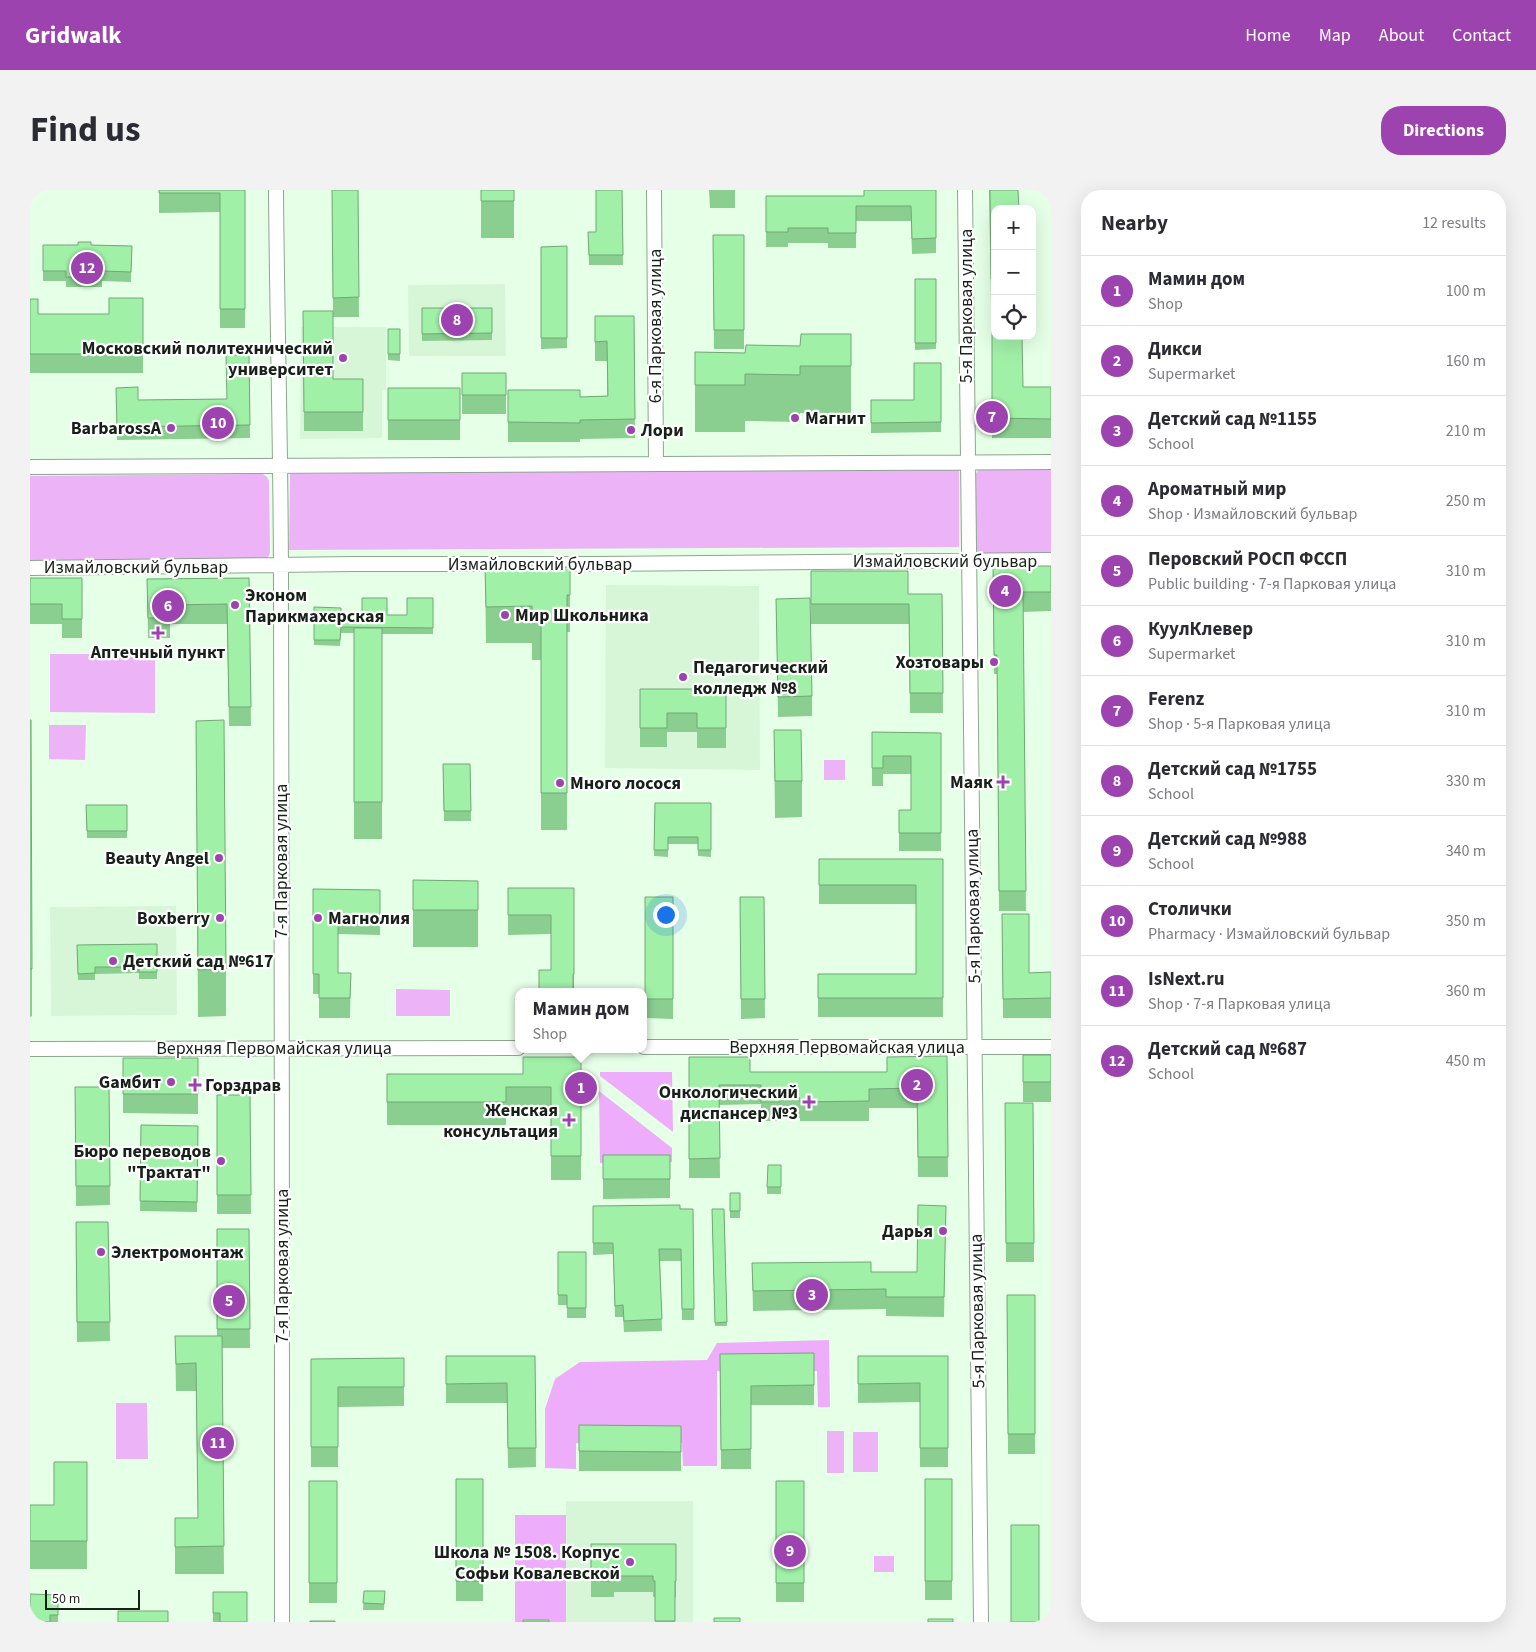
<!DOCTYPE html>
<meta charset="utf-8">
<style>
:root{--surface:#fff;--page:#f2f2f3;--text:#2b2b33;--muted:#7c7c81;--line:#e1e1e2;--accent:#9d43af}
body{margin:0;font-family:"Source Sans 3",sans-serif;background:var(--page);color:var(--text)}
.controls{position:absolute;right:15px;top:15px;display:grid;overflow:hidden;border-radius:10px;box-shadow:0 5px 20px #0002}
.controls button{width:45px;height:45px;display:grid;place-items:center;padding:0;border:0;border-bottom:1px solid var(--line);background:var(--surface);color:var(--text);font:25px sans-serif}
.scale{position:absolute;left:15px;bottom:12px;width:95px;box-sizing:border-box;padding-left:5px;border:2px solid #182119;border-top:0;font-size:14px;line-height:18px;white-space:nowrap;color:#182119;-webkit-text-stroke:4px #fff;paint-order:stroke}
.you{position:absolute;left:635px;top:724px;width:18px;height:18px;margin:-12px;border:4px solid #fff;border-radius:50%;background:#1a73e8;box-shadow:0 0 0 8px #1a73e833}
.badge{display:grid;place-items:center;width:32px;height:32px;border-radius:50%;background:var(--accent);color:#fff;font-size:16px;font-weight:700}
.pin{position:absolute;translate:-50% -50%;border:2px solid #fff;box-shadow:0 1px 5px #0006}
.popup{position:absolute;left:485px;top:798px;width:132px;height:65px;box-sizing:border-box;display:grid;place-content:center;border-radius:10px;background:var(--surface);filter:drop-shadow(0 1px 4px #0005);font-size:16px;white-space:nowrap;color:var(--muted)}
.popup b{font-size:19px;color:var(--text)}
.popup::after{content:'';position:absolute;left:50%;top:100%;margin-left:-10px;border:10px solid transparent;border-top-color:var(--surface)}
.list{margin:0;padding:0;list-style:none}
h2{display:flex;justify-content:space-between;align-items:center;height:65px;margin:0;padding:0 20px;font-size:21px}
h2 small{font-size:16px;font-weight:400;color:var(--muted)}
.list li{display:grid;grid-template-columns:32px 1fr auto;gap:15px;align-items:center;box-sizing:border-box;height:70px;padding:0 20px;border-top:1px solid var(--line)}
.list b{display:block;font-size:19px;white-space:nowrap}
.list p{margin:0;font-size:16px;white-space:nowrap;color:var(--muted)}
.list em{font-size:16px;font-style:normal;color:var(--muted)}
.icon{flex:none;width:28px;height:28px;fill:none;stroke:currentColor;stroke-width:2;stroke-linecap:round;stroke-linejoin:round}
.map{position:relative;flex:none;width:1021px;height:1432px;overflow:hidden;border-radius:20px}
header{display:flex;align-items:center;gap:30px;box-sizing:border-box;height:70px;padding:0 25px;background:var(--accent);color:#fff}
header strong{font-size:24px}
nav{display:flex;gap:28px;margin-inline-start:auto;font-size:18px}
.intro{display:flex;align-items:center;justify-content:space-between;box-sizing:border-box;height:120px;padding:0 30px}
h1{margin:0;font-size:35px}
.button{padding:12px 22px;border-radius:20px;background:var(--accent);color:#fff;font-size:18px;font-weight:700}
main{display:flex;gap:30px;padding:0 30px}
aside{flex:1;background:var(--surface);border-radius:20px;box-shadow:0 5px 20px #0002}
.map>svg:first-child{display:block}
.built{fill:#d7f6d8}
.green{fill:#ecb4f7}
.forest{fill:#eeadfa}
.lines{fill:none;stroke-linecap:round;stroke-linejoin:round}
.minor-casing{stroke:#8ea590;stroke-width:16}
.minor{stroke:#fff;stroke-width:14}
.wall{fill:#8ace90}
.building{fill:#a1f0a8;stroke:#71a876}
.poi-dot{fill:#9d43af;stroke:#fff;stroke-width:2}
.labels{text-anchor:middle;stroke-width:4.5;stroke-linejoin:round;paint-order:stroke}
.street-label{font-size:18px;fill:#182119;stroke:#fff}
.poi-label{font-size:18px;font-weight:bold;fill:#182119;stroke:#fff;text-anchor:end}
</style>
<header>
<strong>Gridwalk</strong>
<nav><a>Home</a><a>Map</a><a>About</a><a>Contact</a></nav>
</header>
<div class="intro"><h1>Find us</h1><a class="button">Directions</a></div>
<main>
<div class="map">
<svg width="1021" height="1432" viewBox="0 0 1021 1432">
<rect width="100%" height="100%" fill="#e6ffe7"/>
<path class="built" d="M475,94l1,72h-97l-1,-71z
M271,137h85v63h-4v48l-82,1z
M576,395l153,1 1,184 -155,-2z
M146,716l1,109 -126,1 -1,-109z
M536,1311h127v121h-127z"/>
<path class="green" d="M929,276v81l-670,3 1,-76z
M1021,278v85h-73l-4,-6 1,-71 4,-7z
M233,284l4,3 2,4 1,72 -3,6 -237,4v-87z
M20,464h105v59l-105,-1z
M19,535h37l-1,35 -36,-1z
M794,570h21v20h-21z
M366,799l54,1v26h-54z
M86,1213h31l1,56h-32z
M797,1241h17v42h-17z
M823,1242h25v40h-25z
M844,1366h20v16h-20z"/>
<path class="forest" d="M570,882h72l1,60 -73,-56z
M569,901l73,57v14l-72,1z
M799,1150l1,67h-12l-1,-36h-100v95h-34l-1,-23h-106v26l-31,-1v-59l10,-30 25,-17 127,-2 10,-17z
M485,1325h51v107h-51z"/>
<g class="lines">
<defs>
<path id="minor" d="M246,0c1,132 5,264 5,396 1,345 1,691 1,1036
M624,0l2,273
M935,0l16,1432
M0,277l1021,-5
M0,378l325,-4h242l454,-4
M614,857h407
M0,859l488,-1"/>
</defs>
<use href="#minor" class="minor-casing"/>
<use href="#minor" class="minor"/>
</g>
<path class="wall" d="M129,0h86v138h-25v-116l-61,1z
M302,0h26l1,127h-26v62h30v52h-59l-1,-120h30z
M451,0h33v48h-33z
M592,0l1,75h-34l-1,-33h8z
M679,0h26v18h-25z
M906,0v63l-24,1 -1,-33h-55v27h-28v-5h-40v4h-22v-51h98z
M959,0h29l-23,19v95h-4z
M683,45h31v114h-30z
M13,55l89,1 -1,36 -29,-1v6h-36v-6h-23z
M537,56v102l-26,1v-102z
M885,89h21v70l-21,1z
M113,108v75h-113v-74l8,15h71z
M392,118h70v32l-70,1z
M565,126h39l1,122 -55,1v3h-72v-52l72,7 27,-1v-35h-12z
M962,135l31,62h28v51h-59z
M358,139h12v32l-12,-1z
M821,144v80l-51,-1v9l-55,-1v11h-50v-80l50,1 55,-7z
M219,165l1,83 -133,2 -1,-52 22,12 89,-1z
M911,173v69l-70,1v-33h43z
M432,183h44v41h-44z
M358,198h72v52h-72z
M963,376h58v45l-28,1 3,299h-27l-2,-237h-3z
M502,377h38v65h-3v198h-26v-170h-9v-17h-46l-1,-75 21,1z
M781,381l97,23h34l1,119h-33l-1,-89h-98z
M0,388h52v60h-20v-14h-32z
M219,388l2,148h-22l-2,-102h-57v14h-22l-1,-59z
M403,408v36h-51v205h-28v-206h-13l-1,13 -26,-1v-38l27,9h21l25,-1h20z
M746,409l36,97v20l-34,1z
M610,499h86v59h-29v-16h-30v15h-27z
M0,530l2,249v47l-2,1z
M166,531l30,248v47l-28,1z
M744,540l28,51v36l-27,1z
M842,542l69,1v118h-42v-41h12v-36h-28v12h-11z
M413,574h27l1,57h-27z
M625,613h56v54l-13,-1v-12h-30v13l-14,-1z
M56,615h41v33h-40z
M789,669h124v158h-125v-43h98v-70h-97z
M383,690l65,1v66h-65z
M478,698h66v104h-35l12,-22v-36l-43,1z
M283,699l67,1v45l-42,-1v39h13l-1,45h-31v-24h-6z
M615,707h28v122l-28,-1z
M710,707h24l1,121 -24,1z
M972,724l27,59 22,-1v46h-48z
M127,754v35h-18v-6l-44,1v6h-17l-1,-35z
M993,865h28v47h-28z
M917,866l1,121h-30l-1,-69h-48v13h-69v-3h-20v3h-19v-17l-42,1 1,73h-31v-121l61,15h137z
M551,867v123h-30v-70h-45v15h-119v-51h136z
M93,868h75v56l-75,-1z
M45,897h34l1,118 -34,1z
M187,905h33l1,119h-34z
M975,913h28l1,159h-28z
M111,935l57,1 -1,86 -57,-1z
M573,965h67v43l-67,1z
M751,975v29h-14v-7z
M700,1003h10v25h-10z
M563,1016l100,3 1,111h-12l-1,-59h-21l2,70 -38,1 -1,-15h-8l-2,-63 -20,1z
M916,1016l-2,111 -58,-1v-7l-133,2 -1,-48 119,9h46z
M682,1019h12l3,117h-12z
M46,1032h32l2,119 -33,1z
M187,1039h32l1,119h-28l2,226h-49v-56h23l-2,-127h-20l-1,-55h42z
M528,1062h28v66h-19v-13h-9z
M977,1105h28v159h-27z
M784,1163v52h-63v64h-30l-1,-115z
M416,1166h89l1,111 -28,1 -1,-65h-61z
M828,1166h90v111h-28v-65l-62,1z
M374,1168v48l-66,1v60h-27v-108z
M549,1235l102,1v45h-102z
M57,1272v107h-57v-64h24z
M426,1289h27v122h-27z
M895,1289h27v121h-27z
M279,1291h28v122h-28z
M746,1291h28v121h-28z
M561,1354h85v53h-1v25h-20v-25h-2v-5h-39v5h-23z
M334,1401h21l-1,19h-21z
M183,1402l34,30h-34z
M28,1405v27h-28z"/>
<path class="building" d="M129,0h86v119h-25v-116h-61z
M302,0h26l1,107 -26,1z
M451,0h33v11h-33z
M566,0h26l1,65h-34l-1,-23h8z
M834,0h72v48l-24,1 -1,-33h-55v27h-28v-5h-40v4h-22v-36h98z
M960,0h28l1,19h-24v70h-4z
M683,45h31v95h-30z
M48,52h13v3l41,1 -1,26 -29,-1v6h-36v-6h-23v-26h35z
M537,56v92h-26v-91z
M885,89h21v64h-21z
M79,108h34v56h-113v-55h8v15h71z
M392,118h70v25l-70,1z
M273,121h30v68h30v33h-59z
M565,126h39l1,103 -55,1v3l-72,-1v-32h72v7l28,-1 -1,-55 -12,1z
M962,135h3v11h27l1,51h28v32l-59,-1z
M358,139h12v25h-12z
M771,144h50v32h-51v9l-55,-1v11h-50v-33l50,1 1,-8 54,1z
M196,165h23l1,70 -133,2 -1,-39 22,-1v13l89,-1z
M884,173h27v59l-70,1v-23h43z
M432,183h44v22h-44z
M358,198h72v32h-72z
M476,371h26v6h38v28h-3v198h-26v-170h-9v-17l-46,1 -1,-39 21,1z
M963,376h58v26h-28l3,299h-27l-2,-236h-3z
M781,381h97v23h34l1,99h-33l-1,-89h-98z
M0,388h52v41h-20v-15h-32z
M219,388l2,129h-22l-2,-103 -57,1v13h-22l-1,-39z
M332,408h25v17h20v-17h26v30l-92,-1 -1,13h-26v-33l27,1v8h21z
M780,408l2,98 -34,1 -2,-98z
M324,438h28v174h-28z
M610,499h86v39h-29v-15h-30v15h-27z
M0,530h1l1,249h-2z
M194,530l2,249 -28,1 -2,-249z
M744,540h27l1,51h-27z
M842,542l69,1v100h-42v-23h12v-54h-28v12h-11z
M413,574h27l1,47h-27z
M625,613h56v47h-13v-13h-30v13h-14z
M56,615h41v26h-40z
M789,669h124v139h-125v-24h98v-89h-97z
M383,690l65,1v29h-65z
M478,698h66v86h-1v18h-34v-22h12v-55h-43z
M283,699l67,1v25h-42v58h13l-1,25h-31v-24h-6z
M615,707h28v102h-28z
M710,707h24l1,102h-24z
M972,724h27v59l22,-1v26l-48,1z
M127,754v28h-18v-5h-44v6l-17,1 -1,-29z
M993,865h28v27h-28z
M917,866l1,101h-30l-1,-69 -48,1v12l-69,1v-4h-20v4h-19v-17h-42l1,73 -31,1v-102h61v15h137v-15z
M493,867h58v99h-30v-69h-45v15h-119v-28h136z
M93,868h75v36h-75z
M45,897h34l1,99h-34z
M187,905h33l1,100h-34z
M975,913h28l1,140h-28z
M111,935l57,1 -1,76 -57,-1z
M573,965h67v24h-67z
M738,975h13v22h-14z
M700,1003h10v18h-10z
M650,1015v4h13l1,100h-12l-1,-60h-22l3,70 -38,2 -1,-16 -8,1 -2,-63h-20v-37z
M888,1015l28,1 -2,91h-58v-8l-133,2 -1,-28 119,-1v10h46z
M682,1019h12l3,113 -12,1z
M46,1032h32l2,100h-33z
M187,1039h32l1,100h-33z
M528,1062h28v56h-19v-13h-9z
M977,1105h28v139h-27z
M145,1146h47l2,210 -49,1v-29h23l-2,-155 -20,1z
M784,1163v32l-63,1v63l-30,1 -1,-96z
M416,1166h89l1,92h-28l-1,-65 -61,1z
M828,1166h90v92h-28v-65l-62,1z
M374,1168v29h-66v60h-27v-88z
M549,1235l102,1v26l-102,-1z
M24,1272h33v79h-57v-36h24z
M426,1289h27v102h-27z
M895,1289h27v102h-27z
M279,1291h28v102h-28z
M746,1291h28v102h-28z
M981,1335h28v97h-28z
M561,1354h85v37h-1v40h-20v-40h-2v-5h-39v5h-23z
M334,1401h21l-1,13 -21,-1z
M183,1402h34v30h-27v-9h-7z
M0,1404l28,1v20h-8v7h-20z
M88,1421h50v11h-50z
M684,1428h26v4h-26z
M898,1429h25v3h-25z
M493,1430h26v2h-26z
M280,1431h25v1h-25z"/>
<g class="poi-dot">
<circle cx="313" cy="168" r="5"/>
<circle cx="765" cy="228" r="5"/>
<circle cx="141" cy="238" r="5"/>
<circle cx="601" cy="240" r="5"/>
<circle cx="205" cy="415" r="5"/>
<circle cx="475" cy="425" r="5"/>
<path d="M125.5 435.5h5v5h5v5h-5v5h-5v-5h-5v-5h5z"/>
<circle cx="964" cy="472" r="5"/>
<circle cx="653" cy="487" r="5"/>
<path d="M970.5 584.5h5v5h5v5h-5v5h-5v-5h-5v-5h5z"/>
<circle cx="530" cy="593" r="5"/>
<circle cx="189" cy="668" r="5"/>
<circle cx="190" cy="728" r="5"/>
<circle cx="288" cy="728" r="5"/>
<circle cx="83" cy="771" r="5"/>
<circle cx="141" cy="892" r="5"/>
<path d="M162.5 887.5h5v5h5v5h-5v5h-5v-5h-5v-5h5z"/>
<path d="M776.5 904.5h5v5h5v5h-5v5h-5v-5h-5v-5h5z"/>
<path d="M536.5 922.5h5v5h5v5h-5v5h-5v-5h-5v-5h5z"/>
<circle cx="191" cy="971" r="5"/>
<circle cx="913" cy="1041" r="5"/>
<circle cx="71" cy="1062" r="5"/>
<circle cx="600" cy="1372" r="5"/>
</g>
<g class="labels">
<g class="street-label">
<text transform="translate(936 116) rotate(-90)" y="6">5-я Парковая улица</text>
<text transform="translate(625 136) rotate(-90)" y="6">6-я Парковая улица</text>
<text x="915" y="377">Измайловский бульвар</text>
<text x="510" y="380">Измайловский бульвар</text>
<text x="106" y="383">Измайловский бульвар</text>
<text transform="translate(251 671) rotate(-90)" y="6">7-я Парковая улица</text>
<text transform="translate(943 716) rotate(-91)" y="6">5-я Парковая улица</text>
<text x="817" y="863">Верхняя Первомайская улица</text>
<text x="244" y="864">Верхняя Первомайская улица</text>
<text transform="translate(252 1076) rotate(-90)" y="6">7-я Парковая улица</text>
<text transform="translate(947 1121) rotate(-91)" y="6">5-я Парковая улица</text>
</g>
<g class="poi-label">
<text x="303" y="164">Московский политехнический<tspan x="303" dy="21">университет</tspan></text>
<text x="775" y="234" text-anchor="start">Магнит</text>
<text x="131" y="244">BarbarossA</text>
<text x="611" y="246" text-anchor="start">Лори</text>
<text x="215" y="411" text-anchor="start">Эконом<tspan x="215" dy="21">Парикмахерская</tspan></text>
<text x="485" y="431" text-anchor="start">Мир Школьника</text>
<text x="128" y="468" text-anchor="middle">Аптечный пункт</text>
<text x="954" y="478">Хозтовары</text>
<text x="663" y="483" text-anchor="start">Педагогический<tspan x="663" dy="21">колледж №8</tspan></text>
<text x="963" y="598">Маяк</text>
<text x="540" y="599" text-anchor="start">Много лосося</text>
<text x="179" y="674">Beauty Angel</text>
<text x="180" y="734">Boxberry</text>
<text x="298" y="734" text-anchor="start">Магнолия</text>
<text x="93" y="777" text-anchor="start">Детский сад №617</text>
<text x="131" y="898">Gамбит</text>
<text x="175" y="901" text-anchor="start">Горздрав</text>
<text x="768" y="908">Онкологический<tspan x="768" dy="21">диспансер №3</tspan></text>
<text x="528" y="926">Женская<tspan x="528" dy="21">консультация</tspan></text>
<text x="181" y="967">Бюро переводов<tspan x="181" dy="21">"Трактат"</tspan></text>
<text x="903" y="1047">Дарья</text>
<text x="81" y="1068" text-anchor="start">Электромонтаж</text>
<text x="590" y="1368">Школа № 1508. Корпус<tspan x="590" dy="21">Софьи Ковалевской</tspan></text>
</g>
</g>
</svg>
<div class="controls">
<button>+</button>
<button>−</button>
<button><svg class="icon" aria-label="locate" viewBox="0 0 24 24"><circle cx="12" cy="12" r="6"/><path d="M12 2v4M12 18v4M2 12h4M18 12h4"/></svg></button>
</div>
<div class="scale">50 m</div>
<div class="you"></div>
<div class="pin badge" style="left:551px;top:898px">1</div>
<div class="popup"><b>Мамин дом</b>Shop</div>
<div class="pin badge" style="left:887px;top:895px">2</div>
<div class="pin badge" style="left:782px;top:1105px">3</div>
<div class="pin badge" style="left:975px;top:401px">4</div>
<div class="pin badge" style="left:199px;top:1111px">5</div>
<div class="pin badge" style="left:138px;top:416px">6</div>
<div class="pin badge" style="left:962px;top:227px">7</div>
<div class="pin badge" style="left:427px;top:130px">8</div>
<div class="pin badge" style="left:760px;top:1361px">9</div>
<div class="pin badge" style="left:188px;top:233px">10</div>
<div class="pin badge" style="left:188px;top:1253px">11</div>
<div class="pin badge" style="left:57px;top:78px">12</div>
</div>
<aside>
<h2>Nearby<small>12 results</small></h2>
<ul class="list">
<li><span class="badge">1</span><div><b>Мамин дом</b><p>Shop</p></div><em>100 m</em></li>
<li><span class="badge">2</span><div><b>Дикси</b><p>Supermarket</p></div><em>160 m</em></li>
<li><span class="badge">3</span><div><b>Детский сад №1155</b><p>School</p></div><em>210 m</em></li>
<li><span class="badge">4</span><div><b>Ароматный мир</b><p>Shop · Измайловский бульвар</p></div><em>250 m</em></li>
<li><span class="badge">5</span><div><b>Перовский РОСП ФССП</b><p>Public building · 7-я Парковая улица</p></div><em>310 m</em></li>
<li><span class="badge">6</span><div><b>КуулКлевер</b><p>Supermarket</p></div><em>310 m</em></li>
<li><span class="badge">7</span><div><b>Ferenz</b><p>Shop · 5-я Парковая улица</p></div><em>310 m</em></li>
<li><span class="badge">8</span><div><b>Детский сад №1755</b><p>School</p></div><em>330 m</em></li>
<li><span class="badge">9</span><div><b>Детский сад №988</b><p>School</p></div><em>340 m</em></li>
<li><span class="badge">10</span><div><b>Столички</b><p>Pharmacy · Измайловский бульвар</p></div><em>350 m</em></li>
<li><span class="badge">11</span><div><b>IsNext.ru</b><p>Shop · 7-я Парковая улица</p></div><em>360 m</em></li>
<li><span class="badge">12</span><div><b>Детский сад №687</b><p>School</p></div><em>450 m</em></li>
</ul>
</aside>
</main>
